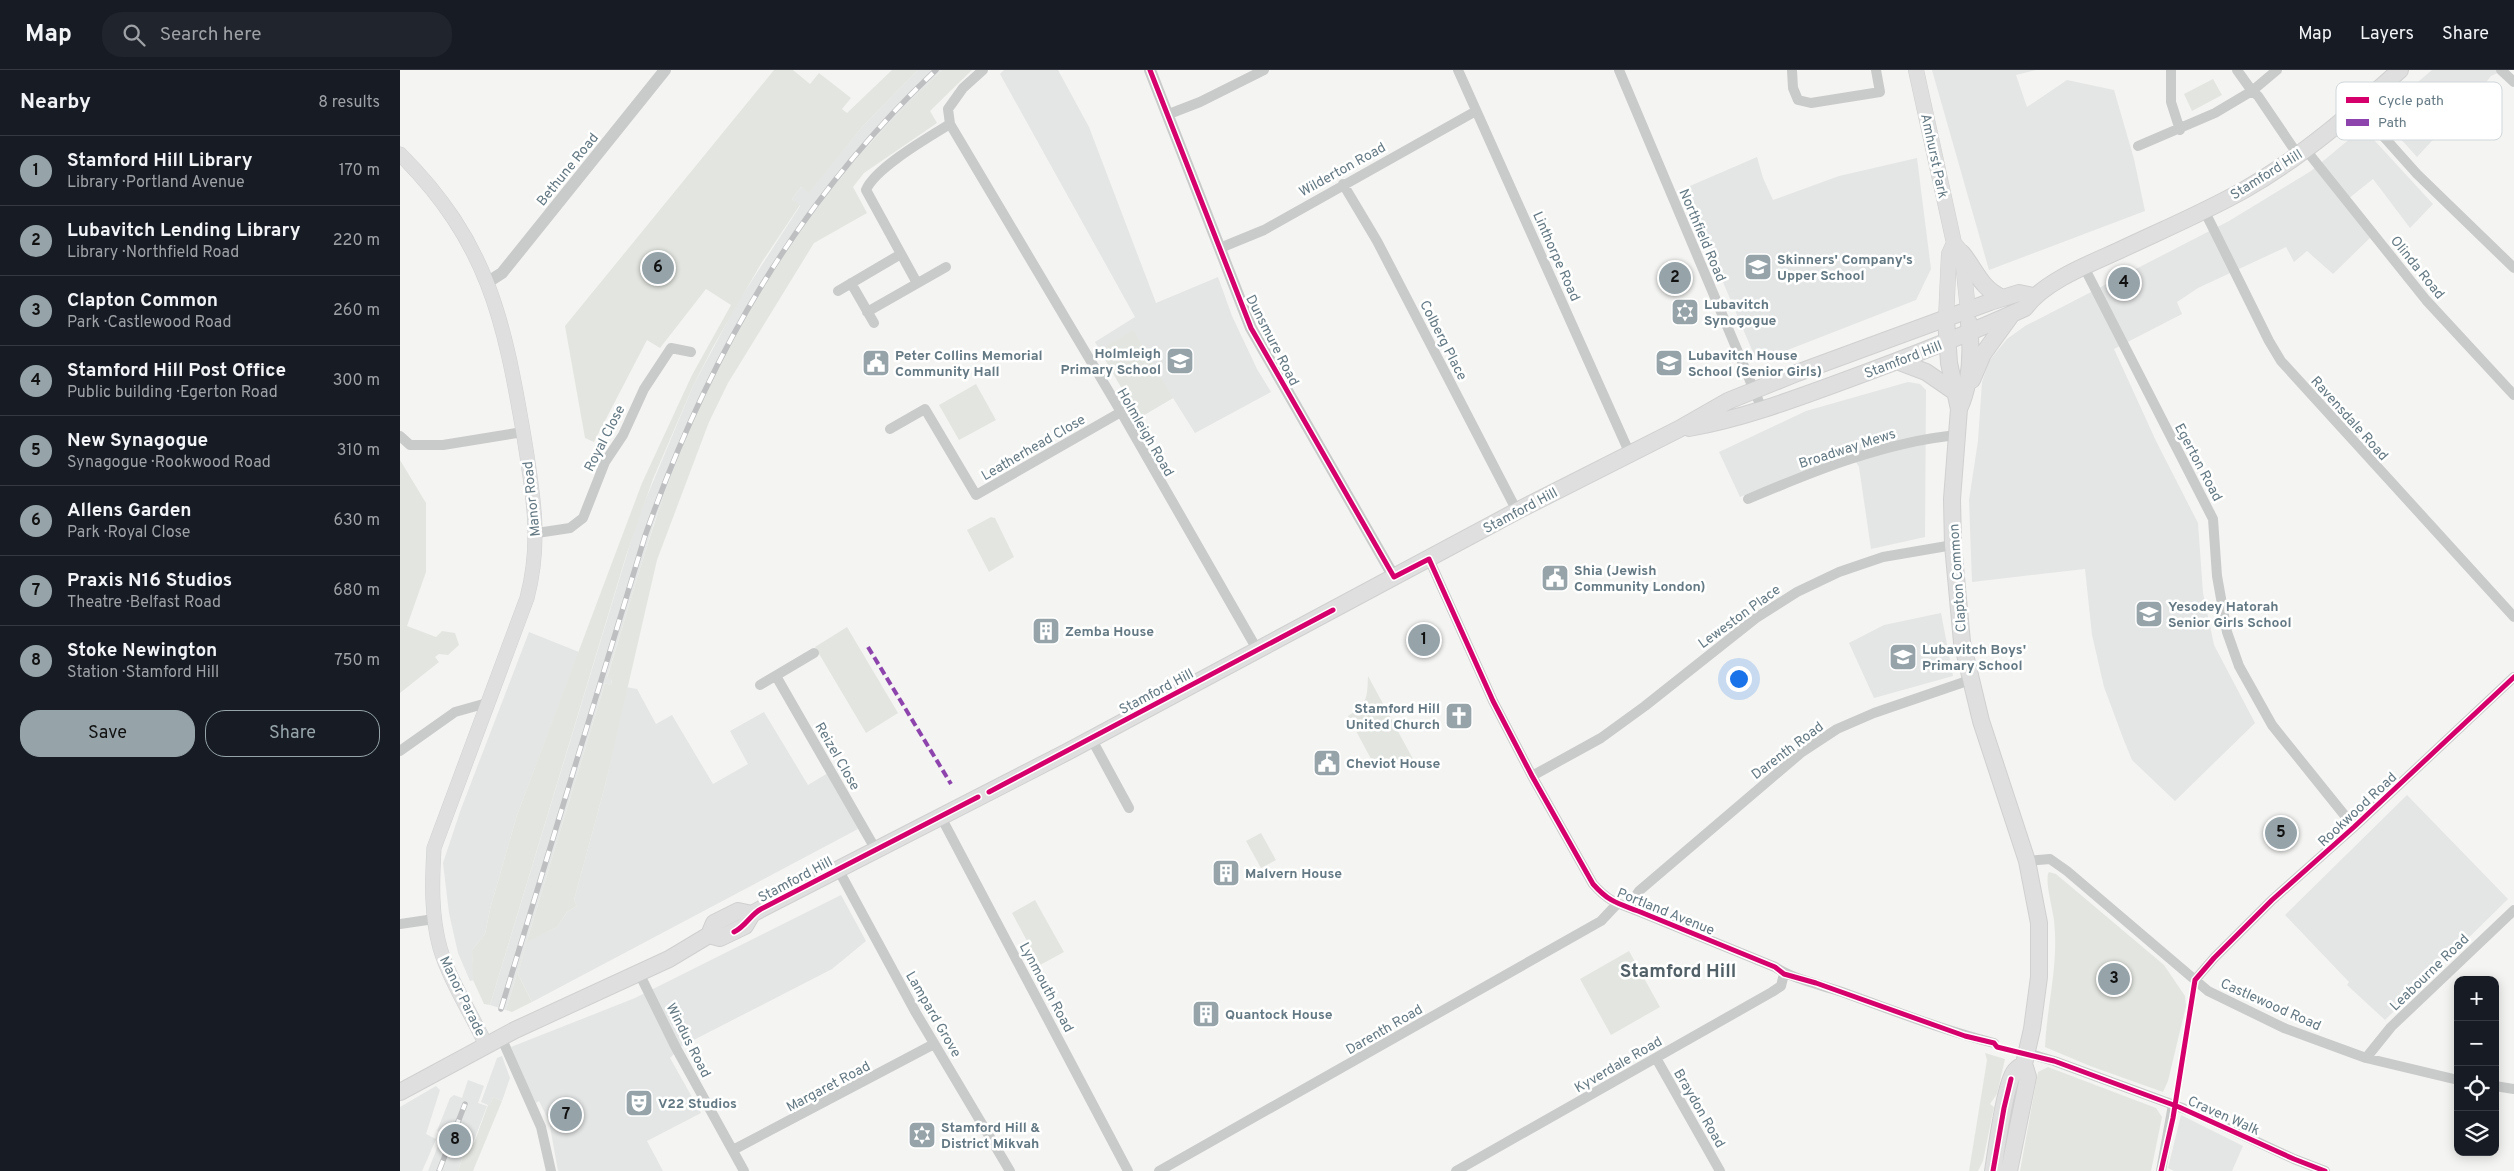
<!DOCTYPE html>
<meta charset="utf-8">
<style>
:root{--surface:#171b24;--page:#20242c;--text:#f1f3f6;--muted:#9ea1a6;--line:#363941;--accent:#96a4aa}
body{margin:0;font-family:Overpass,sans-serif;background:var(--page);color:var(--text)}
.controls{position:absolute;right:15px;bottom:15px;display:grid;overflow:hidden;border-radius:10px;box-shadow:0 2px 12px #0003}
.controls button{width:45px;height:45px;display:grid;place-items:center;padding:0;border:0;border-bottom:1px solid var(--line);background:var(--surface);color:var(--text);font:25px sans-serif}
.you{position:absolute;left:1338px;top:608px;width:18px;height:18px;margin:-12px;border:4px solid #fff;border-radius:50%;background:#1a73e8;box-shadow:0 0 0 8px #1a73e833}
.badge{display:grid;place-items:center;width:32px;height:32px;border-radius:50%;background:var(--accent);color:#111;font-size:16px;font-weight:700}
.pin{position:absolute;translate:-50% -50%;border:2px solid #fff;box-shadow:0 1px 5px #0006}
.list{margin:0;padding:0;list-style:none}
h2{display:flex;justify-content:space-between;align-items:center;height:65px;margin:0;padding:0 20px;font-size:21px}
h2 small{font-size:16px;font-weight:400;color:var(--muted)}
.list li{display:grid;grid-template-columns:32px 1fr auto;gap:15px;align-items:center;box-sizing:border-box;height:70px;padding:0 20px;border-top:1px solid var(--line)}
.list b{display:block;font-size:19px;white-space:nowrap}
.list p{margin:0;font-size:16px;white-space:nowrap;color:var(--muted)}
.list em{font-size:16px;font-style:normal;color:var(--muted)}
.actions{display:flex;gap:10px;padding:15px 20px}
.actions a{flex:1;padding:11px 0;border:1px solid var(--accent);border-radius:20px;text-align:center;font-size:18px;color:var(--accent)}
.actions .main{background:var(--accent);color:#111}
.icon{flex:none;width:28px;height:28px;fill:none;stroke:currentColor;stroke-width:2;stroke-linecap:round;stroke-linejoin:round}
.map{position:relative;flex:none;width:2114px;height:1101px;overflow:hidden}
header{display:flex;align-items:center;gap:30px;box-sizing:border-box;height:70px;padding:0 25px;background:var(--surface);border-bottom:1px solid var(--line)}
header strong{font-size:24px}
nav{display:flex;gap:28px;margin-inline-start:auto;font-size:18px}
.search{width:350px;height:45px;background:var(--page);display:flex;align-items:center;gap:12px;box-sizing:border-box;padding:0 18px;border-radius:20px;color:var(--muted);font-size:19px}
main{display:flex}
aside{flex:1;background:var(--surface)}
.map>svg:first-child{display:block}
.built{fill:#e4e6e5}
.green{fill:#e3e6e0}
.lines{fill:none;stroke-linecap:round;stroke-linejoin:round}
.secondary-casing{stroke:#d0d2d2;stroke-width:15}
.primary-casing{stroke:#d0d1d0;stroke-width:16}
.trunk-casing{stroke:#d0d0d0;stroke-width:18}
.minor{stroke:#c9caca;stroke-width:10}
.tertiary{stroke:#c9caca;stroke-width:12}
.secondary{stroke:#dedfde;stroke-width:14}
.primary{stroke:#dedfde;stroke-width:15}
.trunk{stroke:#dedfde;stroke-width:16}
.rail-casing{stroke:#bebfc1;stroke-width:5.5}
.rail{stroke:#fff;stroke-width:4;stroke-dasharray:11;stroke-linecap:butt}
.quiet{stroke:#8e44ad;stroke-width:4;stroke-dasharray:8 4;stroke-linecap:butt}
.cycleway-casing{stroke:#fff;stroke-width:8}
.cycleway{stroke:#d6006c;stroke-width:5}
.labels{text-anchor:middle;stroke-width:5;stroke-linejoin:round;paint-order:stroke}
.street-label{font-size:14px;fill:#647983;stroke:#fff}
.poi-label{font-size:14px;font-weight:bold;fill:#647983;stroke:#fff;text-anchor:start}
.district-label{font-size:19px;font-weight:bold;fill:#526168;stroke:#fff}
.key{fill:#fff;stroke:#d0d7da;stroke-width:1}
.key-label{font-size:14px;fill:#647983}
</style>
<header>
<strong>Map</strong>
<div class="search"><svg class="icon" aria-label="search" viewBox="0 0 24 24"><circle cx="10" cy="10" r="6"/><path d="M15 15l6 6"/></svg>Search here</div>
<nav><a>Map</a><a>Layers</a><a>Share</a></nav>
</header>
<main>
<aside>
<h2>Nearby<small>8 results</small></h2>
<ul class="list">
<li><span class="badge">1</span><div><b>Stamford Hill Library</b><p>Library · Portland Avenue</p></div><em>170 m</em></li>
<li><span class="badge">2</span><div><b>Lubavitch Lending Library</b><p>Library · Northfield Road</p></div><em>220 m</em></li>
<li><span class="badge">3</span><div><b>Clapton Common</b><p>Park · Castlewood Road</p></div><em>260 m</em></li>
<li><span class="badge">4</span><div><b>Stamford Hill Post Office</b><p>Public building · Egerton Road</p></div><em>300 m</em></li>
<li><span class="badge">5</span><div><b>New Synagogue</b><p>Synagogue · Rookwood Road</p></div><em>310 m</em></li>
<li><span class="badge">6</span><div><b>Allens Garden</b><p>Park · Royal Close</p></div><em>630 m</em></li>
<li><span class="badge">7</span><div><b>Praxis N16 Studios</b><p>Theatre · Belfast Road</p></div><em>680 m</em></li>
<li><span class="badge">8</span><div><b>Stoke Newington</b><p>Station · Stamford Hill</p></div><em>750 m</em></li>
</ul>
<div class="actions"><a class="main">Save</a><a>Share</a></div>
</aside>
<div class="map">
<svg width="2114" height="1101" viewBox="0 0 2114 1101">
<rect width="100%" height="100%" fill="#f4f4f2"/>
<path class="built" d="M518,0h24l-72,73 -65,83 -29,42 -49,85 -40,82 -33,88 -47,154 5,2 -1,6 -6,-2 -99,327 -16,-5 148,-487 55,-132 45,-84 62,-96 -8,-7 9,-12 8,5 54,-66z
M604,0h54l31,57 67,176 62,-26 14,39 25,53 14,23 -76,41 -22,-35 -34,20 -44,-76 40,-25 -135,-243z
M1532,0h104l-20,5 11,32 40,-27 47,10 20,69 11,52 -156,59z
M2032,0h72l-13,6 -30,38 -3,-1 -41,44 -38,-42z
M1963,58l70,76 -23,24 -37,-49 -25,20 27,34 -42,41 -26,-23 -13,11 -8,-15 -2,1 -86,40 -21,14 5,12 -68,35 42,92 42,82 5,70 11,52 41,78 -80,78 -43,-41 -9,-22 -19,-51 -12,-52 -7,-66 -113,13 -3,-82 9,-59 4,-59 7,-21 18,-22 18,-13 204,-105 82,-50z
M1357,87l6,21 10,22 66,-24 78,-18 14,111 -15,31 -154,60 -7,-3 -72,-168z
M1508,312l12,2 6,6 -1,147 -54,12 -12,-82 -6,-10 -46,13 -67,27 -21,-45 87,-41z
M1541,543l12,63 -79,22 -25,-55 35,-18z
M129,562l50,20 -62,163 -27,94 -5,25 -13,16 2,30 -4,1 -12,-28 -9,-40 -6,-50 18,-54z
M226,617l11,2 19,35 16,-9 41,69 35,-20 -18,-33 34,-19 44,73 20,-12 30,56 -326,173 -14,-28 9,-33 30,-14 10,-15 10,-6 -3,-6 31,-114z
M2007,725l101,104 -123,121 -38,-35 2,-3 -64,-67z
M441,825l25,46 -34,28 -150,77 -12,12 31,55 -54,28 16,30h-105l-9,-50 -10,-20 -3,2 -8,-17 -17,-39 124,-49z
M102,986l8,22 -8,23 -9,-4 -3,9 -9,-4 16,-44z
M68,1010l16,6 -6,17 9,3 -14,37 -5,-2 -10,30h-30l15,-38 -6,-2 13,-33 4,-3 8,3z
M36,1016l4,4 -14,44 10,5 -9,21 -5,11h-22v-64z
M1781,1045l62,31 -11,25h-58l-6,-3z"/>
<path class="green" d="M374,0h19l17,14 9,-11 32,25 -9,11 5,4 45,-43h26l-55,56 -54,67 -8,-6 -9,12 8,6 -38,57 -49,85 -20,39 -40,93 -27,77 -136,449 -6,-1 -11,-24 -1,-30 13,-16 5,-25 27,-94 125,-332 50,-108 39,-70 -25,-16 -46,59 -13,-8 -53,102 -9,-4 -20,-112z
M542,0h30l-42,41 7,12 -73,50 -11,14 14,26 -53,30 -86,140 -19,39 -52,138 -52,226 -31,114 3,6 -10,6 -10,15 -30,15 -9,32 14,28 -20,10 -6,-2 99,-327 6,2 1,-5 -5,-2c25,-81 47,-163 79,-241 38,-91 92,-180 153,-257 31,-39 67,-75 103,-110z
M1813,9l9,16 -30,16 -8,-17z
M733,260l40,68 -34,20 -37,-64 6,-3 -3,-4z
M576,314l20,36 -37,20 -20,-35z
M0,390l26,43v69l-19,54 29,11 6,-6 13,2 4,12 -11,10 -9,-1 -4,3 4,5 -39,31z
M591,447l4,1 19,39 -25,15 -22,-42z
M447,557l51,86 -32,20 -51,-86z
M968,606l45,83c-12,7 -23,7 -36,11l-29,-54c20,-12 19,-18 20,-40z
M861,763l15,27 -15,8 -15,-27z
M1649,802l7,2 108,91 21,31 1,10 -18,75 -5,11 -73,-26 -45,-19c2,-43 14,-83 9,-127 -1,-10 -10,-41 -5,-48z
M635,830l29,52 -24,13 -28,-52z
M1229,881l31,56 -49,28 -31,-56z
M1585,983l20,6 -8,35 -7,10 4,3 -11,54 -5,10h-9l18,-111z
M1648,997l108,41 6,9 -11,54h-131l18,-99z
M93,1027l9,4 -29,70h-15l10,-30 6,2 14,-38h2z"/>
<g class="lines">
<defs>
<path id="secondary" d="M0,84c88,88 104,165 124,283 9,56 18,105 3,161l-93,250c-2,34 -3,67 6,100 10,33 31,65 46,97"/>
<path id="primary" d="M1516,0l38,173 8,10 6,57
M1546,249l3,-65 5,-11"/>
<path id="trunk" d="M1562,183c14,17 19,36 41,45
M1546,249l3,44 10,46 -7,90 1,46 9,97 19,79 46,140 12,62v54l-7,52 -8,35 4,13 -19,94
M1497,291l29,11 29,20
M1572,310l11,-26 29,-40
M1559,339c12,-26 13,-57 10,-86
M1289,358c51,-9 100,-27 149,-45 63,-23 126,-47 187,-75 18,-26 64,-44 93,-57 42,-20 85,-38 126,-61 58,-33 107,-76 156,-120
M309,865l11,3 25,-12 7,-12 9,-5 306,-157 450,-241 162,-82 49,-28 69,-28 193,-71 29,-9 14,3
M0,1022l115,-62 154,-71 40,-24 5,-12 24,-12 14,3
M1593,1101c3,-18 12,-89 22,-100 2,-3 6,-5 9,-7"/>
</defs>
<use href="#secondary" class="secondary-casing"/>
<use href="#primary" class="primary-casing"/>
<use href="#trunk" class="trunk-casing"/>
<path class="minor" d="M583,0l-20,18 -15,21 2,15 171,288 137,239
M1058,0l172,384
M1219,0l143,339
M1392,0l1,18 5,12 13,3 69,-11 -4,-22
M1771,0v32l9,28
M1877,0l-25,21 6,5 40,59
M2101,0l13,12
M1958,38l59,66 97,94
M769,44l31,-12 64,-32
M1738,76l77,-33 37,-22 -15,-21
M1906,80l120,150 88,95
M943,114l34,57 140,270
M1804,140l65,131 12,20 233,256
M820,178l44,-18 212,-119
M1684,197l129,252 4,57 10,56 12,34 33,59 82,102
M451,213l23,40
M517,213l-51,-93c9,-22 63,-53 84,-66
M438,221l63,-37
M467,242l79,-45
M490,359l35,-20 51,86 145,-83
M0,366l10,9h33l80,-13
M1348,429c66,-28 137,-57 209,-64
M137,463l33,-5 13,-10 22,-56 18,-27 21,-46 27,-41 20,4
M1029,489l64,142 39,75 61,108c16,18 24,19 45,27l137,56c20,13 44,17 67,25 50,18 100,38 152,51
M376,606l100,174
M360,615l54,-32
M691,668l38,70
M0,681l55,-39 32,-9
M1132,706l69,-38 44,-32 111,-88 41,-26 42,-20 44,-15 70,-12
M541,747l187,354
M1627,791l23,-2 17,12 141,120 76,37 82,30 92,22
M438,799l78,144 94,158
M1228,837l11,-16 163,-139 35,-23 37,-16 96,-33
M0,854l34,-5
M239,903l36,73 69,125
M1795,910l19,-22 58,-58 82,-73 160,-150
M101,967l40,90 10,44
M1627,983l27,8 139,51 101,47 31,12
M1256,988l64,113
M1966,988l25,-31 123,-117
M2095,1016l19,3
M333,1080l201,-106
M759,1101l442,-250 16,-17
M1056,1101l316,-179 9,-6 3,-12
M1761,1101l12,-66"/>
<path class="tertiary" d="M750,0l101,258 143,249
M88,212l14,-9 163,-203"/>
<use href="#secondary" class="secondary"/>
<use href="#primary" class="primary"/>
<use href="#trunk" class="trunk"/>
<defs>
<path id="rail" d="M101,939l144,-473c63,-179 152,-335 291,-466
M39,1101l26,-67"/>
</defs>
<use href="#rail" class="rail-casing"/>
<use href="#rail" class="rail"/>
<path class="quiet" d="M468,577l83,137"/>
<defs>
<path id="cycleway" d="M750,0l101,258 143,249 35,-18 64,142 39,75 61,108c16,18 24,19 45,27l137,56 9,7 32,9 149,53 29,7 3,4 57,14 125,46 115,52 31,12
M589,722l344,-182
M334,862c12,-6 16,-17 27,-23l217,-112
M1593,1101l11,-63 7,-29
M1761,1101l12,-53 22,-138 19,-22 58,-58 82,-73 160,-150"/>
</defs>
<use href="#cycleway" class="cycleway-casing"/>
<use href="#cycleway" class="cycleway"/>
</g>
<defs>
<symbol id="school-square" viewBox="-11 -11 22 22"><rect x="-9" y="-9" width="18" height="18" rx="4" fill="#96a4aa" stroke="#fff"/><path d="M0-5L7-2L0 1L-7-2ZM-4 1L0 2.5L4 1V4Q0 6-4 4Z" fill="#fff"/></symbol>
<symbol id="synagogue-square" viewBox="-11 -11 22 22"><rect x="-9" y="-9" width="18" height="18" rx="4" fill="#96a4aa" stroke="#fff"/><path d="M0-6.5L5.6 3.2H-5.6ZM0 6.5L5.6-3.2H-5.6Z" fill="#fff"/></symbol>
<symbol id="civic-square" viewBox="-11 -11 22 22"><rect x="-9" y="-9" width="18" height="18" rx="4" fill="#96a4aa" stroke="#fff"/><path d="M-.6-6.5H3V-4.5H.6V-3L4-1V1h2V6H-6V1h2V-1L-.6-3ZM-1.2 2.5V6h2.4V2.5Z" fill="#fff"/></symbol>
<symbol id="building-square" viewBox="-11 -11 22 22"><rect x="-9" y="-9" width="18" height="18" rx="4" fill="#96a4aa" stroke="#fff"/><path d="M-4-6H4V6H1V3H-1V6H-4ZM-2.5-4.3h1.7v1.8h-1.7ZM.8-4.3h1.7v1.8H.8ZM-2.5-1h1.7V.8h-1.7ZM.8-1h1.7V.8H.8Z" fill="#fff"/></symbol>
<symbol id="church-square" viewBox="-11 -11 22 22"><rect x="-9" y="-9" width="18" height="18" rx="4" fill="#96a4aa" stroke="#fff"/><path d="M-1.2-6h2.4v3.5h3.3v2.4h-3.3V6h-2.4V-.1h-3.3v-2.4h3.3Z" fill="#fff"/></symbol>
<symbol id="theatre-square" viewBox="-11 -11 22 22"><rect x="-9" y="-9" width="18" height="18" rx="4" fill="#96a4aa" stroke="#fff"/><path d="M-5-5.5Q0-4 5-5.5V0Q5 5 0 6Q-5 5-5 0ZM-3.3-2.5H-1v1.5H-3.3ZM1-2.5H3.3v1.5H1ZM-2.8 1Q0 5.5 2.8 1Z" fill="#fff"/></symbol>
</defs>
<g fill-rule="evenodd">
<use href="#school-square" x="1342" y="181" width="32" height="32"/>
<use href="#synagogue-square" x="1269" y="226" width="32" height="32"/>
<use href="#school-square" x="764" y="275" width="32" height="32"/>
<use href="#civic-square" x="460" y="277" width="32" height="32"/>
<use href="#school-square" x="1253" y="277" width="32" height="32"/>
<use href="#civic-square" x="1139" y="492" width="32" height="32"/>
<use href="#school-square" x="1733" y="528" width="32" height="32"/>
<use href="#building-square" x="630" y="545" width="32" height="32"/>
<use href="#school-square" x="1487" y="571" width="32" height="32"/>
<use href="#church-square" x="1043" y="630" width="32" height="32"/>
<use href="#civic-square" x="911" y="677" width="32" height="32"/>
<use href="#building-square" x="810" y="787" width="32" height="32"/>
<use href="#building-square" x="790" y="928" width="32" height="32"/>
<use href="#theatre-square" x="223" y="1017" width="32" height="32"/>
<use href="#synagogue-square" x="506" y="1049" width="32" height="32"/>
</g>
<g class="labels">
<g class="street-label">
<text transform="translate(1535 86) rotate(78)" y="5">Amhurst Park</text>
<text transform="translate(167 99) rotate(-51)" y="5">Bethune Road</text>
<text transform="translate(942 99) rotate(-29)" y="5">Wilderton Road</text>
<text transform="translate(1866 104) rotate(-32)" y="5">Stamford Hill</text>
<text transform="translate(1303 165) rotate(67)" y="5">Northfield Road</text>
<text transform="translate(1157 186) rotate(66)" y="5">Linthorpe Road</text>
<text transform="translate(2018 197) rotate(51)" y="5">Olinda Road</text>
<text transform="translate(873 270) rotate(63)" y="5">Dunsmure Road</text>
<text transform="translate(1044 270) rotate(63)" y="5">Colberg Place</text>
<text transform="translate(1503 289) rotate(-21)" y="5">Stamford Hill</text>
<text transform="translate(1950 348) rotate(48)" y="5">Ravensdale Road</text>
<text transform="translate(746 362) rotate(60)" y="5">Holmleigh Road</text>
<text transform="translate(204 368) rotate(-63)" y="5">Royal Close</text>
<text transform="translate(633 377) rotate(-30)" y="5">Leatherhead Close</text>
<text transform="translate(1447 378) rotate(-18)" y="5">Broadway Mews</text>
<text transform="translate(1799 392) rotate(62)" y="5">Egerton Road</text>
<text transform="translate(131 429) rotate(-96)" y="5">Manor Road</text>
<text transform="translate(1120 440) rotate(-28)" y="5">Stamford Hill</text>
<text transform="translate(1557 508) rotate(-94)" y="5">Clapton Common</text>
<text transform="translate(1339 546) rotate(-36)" y="5">Leweston Place</text>
<text transform="translate(756 621) rotate(-28)" y="5">Stamford Hill</text>
<text transform="translate(1387 680) rotate(-37)" y="5">Darenth Road</text>
<text transform="translate(438 686) rotate(60)" y="5">Reizel Close</text>
<text transform="translate(1957 739) rotate(-43)" y="5">Rookwood Road</text>
<text transform="translate(395 809) rotate(-28)" y="5">Stamford Hill</text>
<text transform="translate(1266 841) rotate(22)" y="5">Portland Avenue</text>
<text transform="translate(2029 902) rotate(-44)" y="5">Leabourne Road</text>
<text transform="translate(647 917) rotate(62)" y="5">Lynmouth Road</text>
<text transform="translate(63 926) rotate(64)" y="5">Manor Parade</text>
<text transform="translate(1871 934) rotate(24)" y="5">Castlewood Road</text>
<text transform="translate(534 944) rotate(60)" y="5">Lampard Grove</text>
<text transform="translate(984 959) rotate(-30)" y="5">Darenth Road</text>
<text transform="translate(289 970) rotate(63)" y="5">Windus Road</text>
<text transform="translate(1218 994) rotate(-30)" y="5">Kyverdale Road</text>
<text transform="translate(428 1016) rotate(-28)" y="5">Margaret Road</text>
<text transform="translate(1300 1038) rotate(60)" y="5">Braydon Road</text>
<text transform="translate(1824 1045) rotate(24)" y="5">Craven Walk</text>
</g>
<g class="poi-label">
<text x="1377" y="194">Skinners' Company's<tspan x="1377" dy="16">Upper School</tspan></text>
<text x="1304" y="239">Lubavitch<tspan x="1304" dy="16">Synogogue</tspan></text>
<text x="761" y="288" text-anchor="end">Holmleigh<tspan x="761" dy="16">Primary School</tspan></text>
<text x="495" y="290">Peter Collins Memorial<tspan x="495" dy="16">Community Hall</tspan></text>
<text x="1288" y="290">Lubavitch House<tspan x="1288" dy="16">School (Senior Girls)</tspan></text>
<text x="1174" y="505">Shia (Jewish<tspan x="1174" dy="16">Community London)</tspan></text>
<text x="1768" y="541">Yesodey Hatorah<tspan x="1768" dy="16">Senior Girls School</tspan></text>
<text x="665" y="566">Zemba House</text>
<text x="1522" y="584">Lubavitch Boys'<tspan x="1522" dy="16">Primary School</tspan></text>
<text x="1040" y="643" text-anchor="end">Stamford Hill<tspan x="1040" dy="16">United Church</tspan></text>
<text x="946" y="698">Cheviot House</text>
<text x="845" y="808">Malvern House</text>
<text x="825" y="949">Quantock House</text>
<text x="258" y="1038">V22 Studios</text>
<text x="541" y="1062">Stamford Hill &amp;<tspan x="541" dy="16">District Mikvah</tspan></text>
</g>
<g class="district-label">
<text x="1278" y="907">Stamford Hill</text>
</g>
</g>
<rect x="1936" y="12" width="166" height="58" rx="8" class="key"/>
<rect x="1946" y="27" width="23" height="6" fill="#d6006c"/>
<rect x="1946" y="49" width="23" height="7" fill="#8e44ad"/>
<g class="key-label">
<text x="1978" y="35">Cycle path</text>
<text x="1978" y="57">Path</text>
</g>
</svg>
<div class="controls">
<button>+</button>
<button>−</button>
<button><svg class="icon" aria-label="locate" viewBox="0 0 24 24"><circle cx="12" cy="12" r="6"/><path d="M12 2v4M12 18v4M2 12h4M18 12h4"/></svg></button>
<button><svg class="icon" aria-label="layers" viewBox="0 0 24 24"><path d="M12 4l9 5-9 5-9-5zM3 14l9 5 9-5"/></svg></button>
</div>
<div class="you"></div>
<div class="pin badge" style="left:1024px;top:570px">1</div>
<div class="pin badge" style="left:1275px;top:208px">2</div>
<div class="pin badge" style="left:1714px;top:909px">3</div>
<div class="pin badge" style="left:1724px;top:213px">4</div>
<div class="pin badge" style="left:1881px;top:763px">5</div>
<div class="pin badge" style="left:258px;top:198px">6</div>
<div class="pin badge" style="left:166px;top:1045px">7</div>
<div class="pin badge" style="left:55px;top:1070px">8</div>
</div>
</main>
